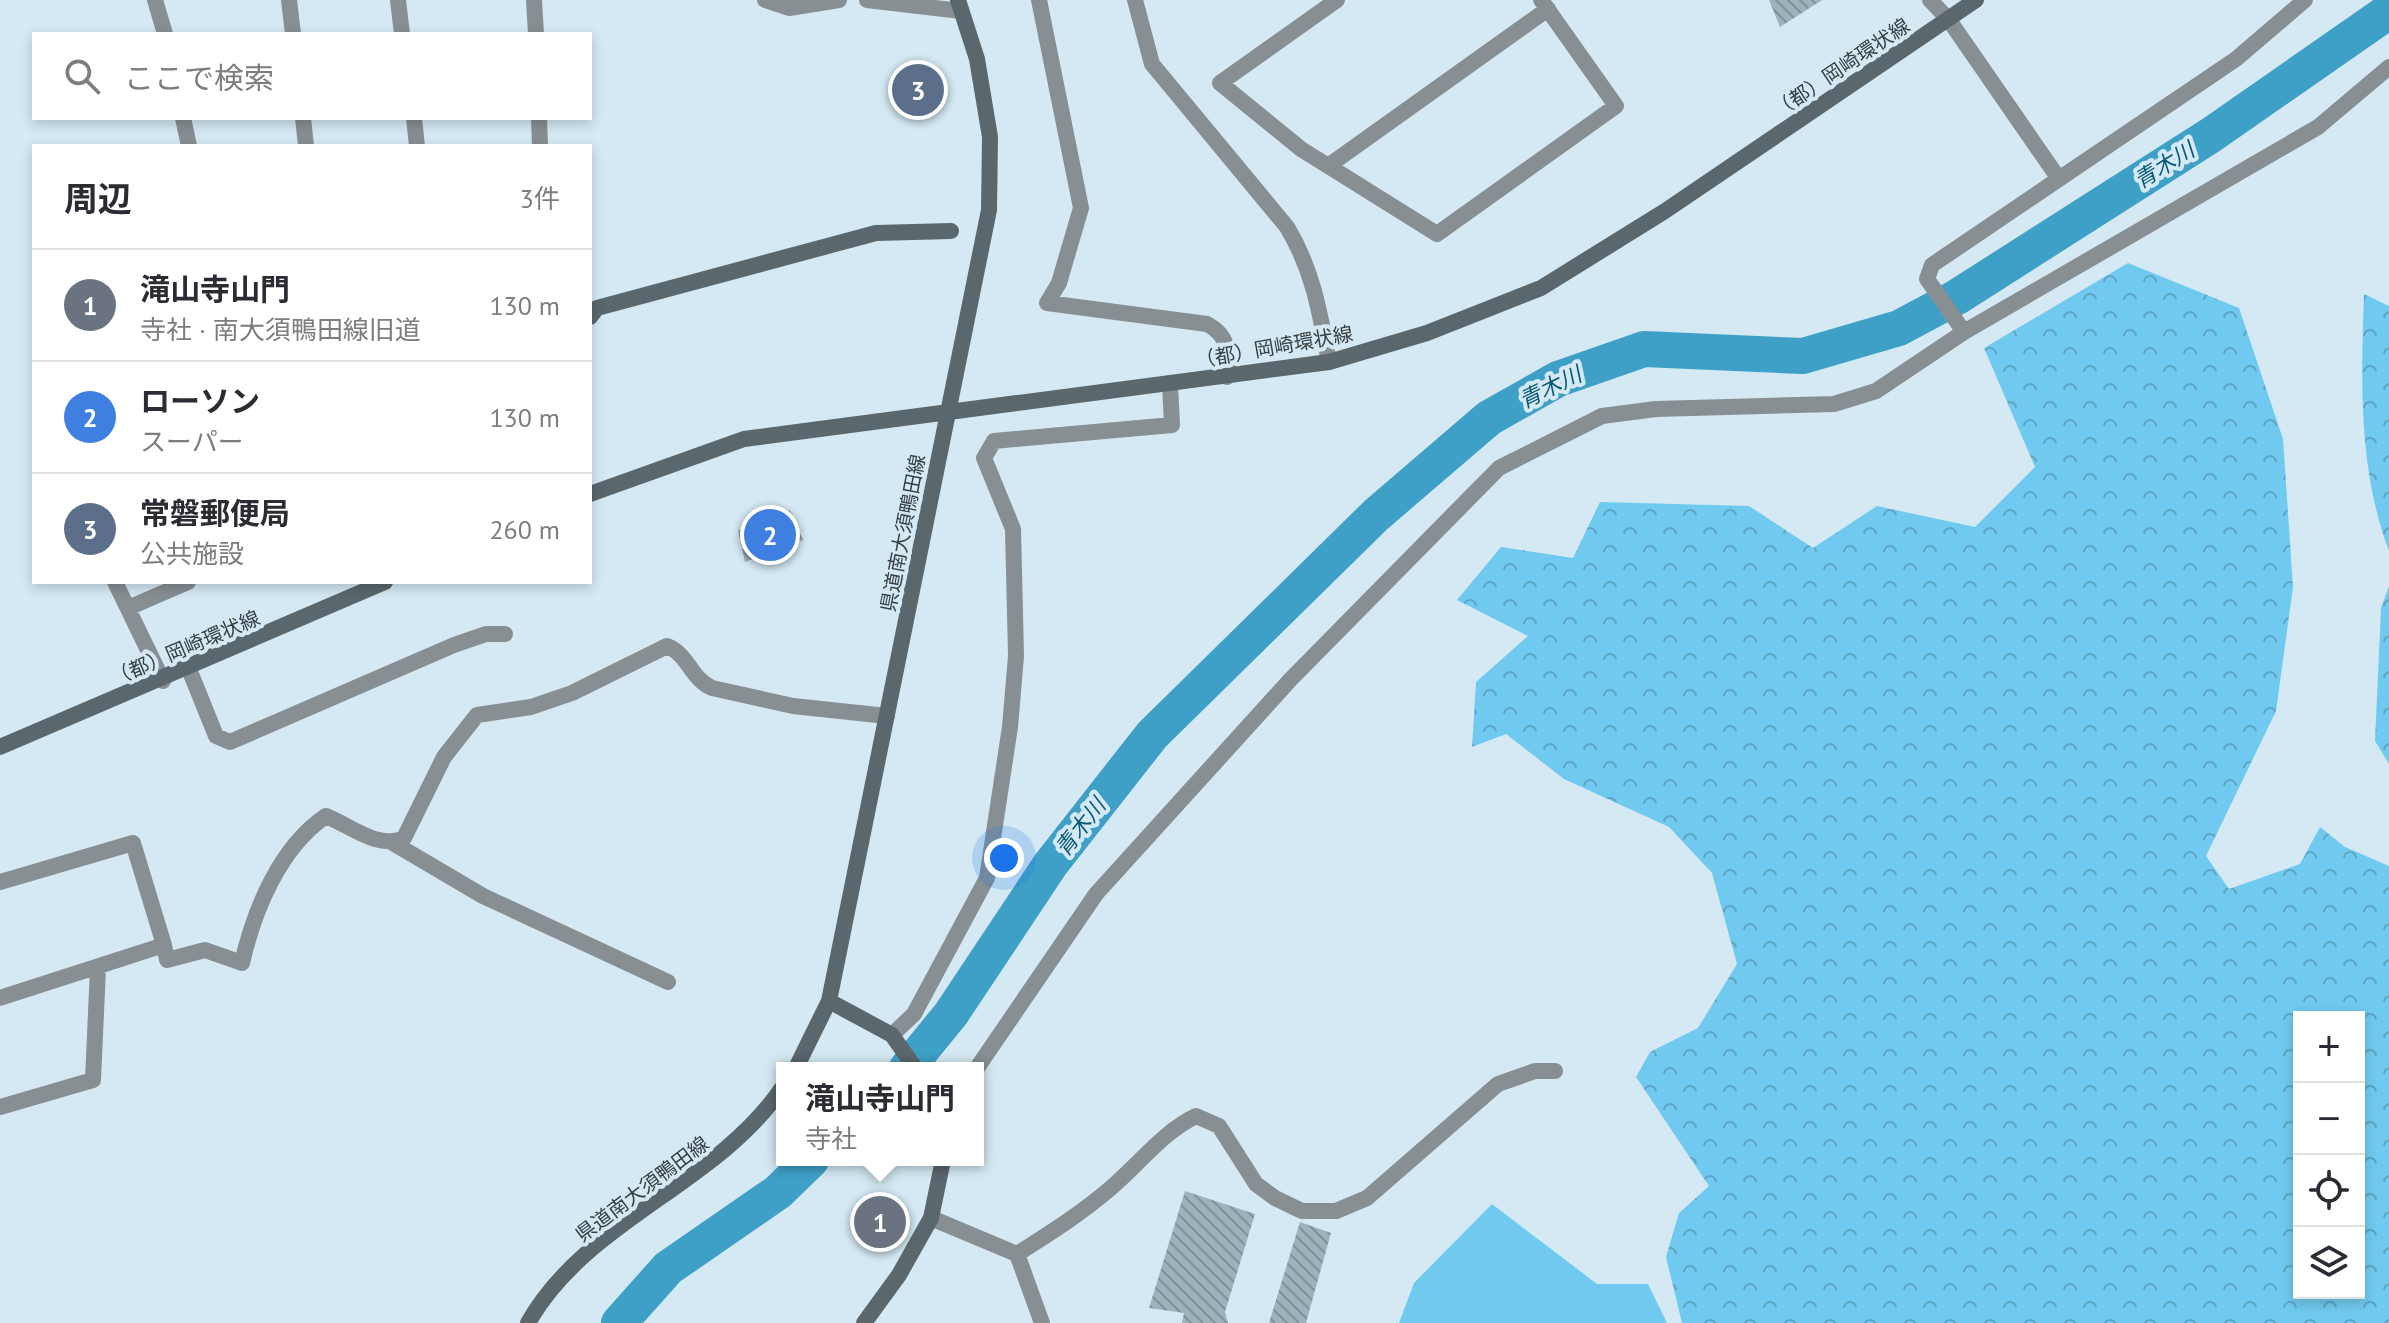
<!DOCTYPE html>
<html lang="ja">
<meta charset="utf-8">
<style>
:root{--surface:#fff;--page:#f7f7f7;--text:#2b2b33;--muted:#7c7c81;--line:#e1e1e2;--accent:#0f766e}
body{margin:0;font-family:"PT Sans","Noto Sans JP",sans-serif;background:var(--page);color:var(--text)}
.controls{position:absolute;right:24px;bottom:24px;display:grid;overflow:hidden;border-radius:0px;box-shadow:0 4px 12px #0003}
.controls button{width:72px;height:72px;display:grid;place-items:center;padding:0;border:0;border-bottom:2px solid var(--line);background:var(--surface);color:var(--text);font:40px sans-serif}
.you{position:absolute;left:1004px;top:858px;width:28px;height:28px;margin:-20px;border:6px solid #fff;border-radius:50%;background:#1a73e8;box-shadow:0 0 0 12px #1a73e833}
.badge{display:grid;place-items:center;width:52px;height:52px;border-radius:50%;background:var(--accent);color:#fff;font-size:26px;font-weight:700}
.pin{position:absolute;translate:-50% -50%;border:4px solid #fff;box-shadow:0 2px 8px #0006}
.popup{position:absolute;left:776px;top:1062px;width:208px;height:104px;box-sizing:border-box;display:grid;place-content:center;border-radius:0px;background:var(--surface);filter:drop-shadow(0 2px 6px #0005);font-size:26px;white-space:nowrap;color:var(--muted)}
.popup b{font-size:30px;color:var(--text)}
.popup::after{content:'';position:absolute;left:50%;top:100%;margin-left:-16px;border:16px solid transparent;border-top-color:var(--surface)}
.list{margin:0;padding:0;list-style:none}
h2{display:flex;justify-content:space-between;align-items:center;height:104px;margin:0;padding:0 32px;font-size:34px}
h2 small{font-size:26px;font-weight:400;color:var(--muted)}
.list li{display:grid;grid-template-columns:52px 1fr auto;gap:24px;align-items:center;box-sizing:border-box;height:112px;padding:0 32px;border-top:2px solid var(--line)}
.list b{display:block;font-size:30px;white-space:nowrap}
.list p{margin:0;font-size:26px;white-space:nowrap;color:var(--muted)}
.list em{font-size:26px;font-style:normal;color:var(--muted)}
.icon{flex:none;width:44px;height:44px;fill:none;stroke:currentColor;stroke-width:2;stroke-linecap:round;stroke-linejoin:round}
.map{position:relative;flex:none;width:2389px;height:1323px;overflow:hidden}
.search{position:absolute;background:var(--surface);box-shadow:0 4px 12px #0003;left:32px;top:32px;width:560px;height:88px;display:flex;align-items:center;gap:20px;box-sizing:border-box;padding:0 28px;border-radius:0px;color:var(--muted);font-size:30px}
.panel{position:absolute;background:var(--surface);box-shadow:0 4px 12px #0003;left:32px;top:144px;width:560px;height:440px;border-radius:0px}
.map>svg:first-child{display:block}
.green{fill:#70caef}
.forest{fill:url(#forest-crowns);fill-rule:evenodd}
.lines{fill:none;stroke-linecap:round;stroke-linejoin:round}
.river{stroke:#3ea0c6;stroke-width:36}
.building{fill:url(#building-back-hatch)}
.street{stroke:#878f93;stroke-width:16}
.secondary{stroke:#5a676c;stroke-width:16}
.labels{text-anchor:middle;stroke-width:8;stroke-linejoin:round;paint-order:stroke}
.street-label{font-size:20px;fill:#363e42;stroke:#d4e9f3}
.water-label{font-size:22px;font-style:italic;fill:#065873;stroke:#d4e9f3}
</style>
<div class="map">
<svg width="2389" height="1323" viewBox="0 0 2389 1323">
<defs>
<pattern id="forest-crowns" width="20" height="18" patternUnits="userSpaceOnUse" patternTransform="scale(2)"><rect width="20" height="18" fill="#70caef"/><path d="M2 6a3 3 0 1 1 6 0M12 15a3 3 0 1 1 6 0" fill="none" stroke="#5da5c3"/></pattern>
<pattern id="building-back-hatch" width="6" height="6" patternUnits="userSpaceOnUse" patternTransform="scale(2)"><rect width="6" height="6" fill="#9eb2bb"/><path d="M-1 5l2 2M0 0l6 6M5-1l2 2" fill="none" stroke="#82929a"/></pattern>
</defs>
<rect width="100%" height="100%" fill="#d4e9f3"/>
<path class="green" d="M1492,1204l105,80h51l19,39h-268l15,-40z"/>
<path class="forest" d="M2128,263l111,45 44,131 10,148 -17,124 -70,145 23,33 71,-25 20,-37 25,20 44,19v457h-707l-16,-66 13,-44 30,-27 -73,-109 14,-25 48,-24 39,-64 -25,-91 -43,-46 -105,-48 -58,-45 -34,13 4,-65 52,-46 -71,-36 44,-53 72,11 27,-56 149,4 64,42 64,-42 98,21 60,-60 -51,-119zM2299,1017h60v276h-60z
M2364,294l25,12v245c-31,-82 -28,-170 -25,-257z
M2389,586v178l-14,-23 6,-133z"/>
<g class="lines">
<path class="river" d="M907,1068l44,-54 99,-149 102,-130 224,-220 113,-97 69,-39 86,-30 159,7 96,-28 58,-31 254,-162 178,-124
M619,1323l49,-55 110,-76 33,-32"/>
</g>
<path class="building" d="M1769,0h53l-42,27z
M790,510l13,30 -58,22 -7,-32z
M1185,1191l70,23 -30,98 3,11h-46l2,-10 -35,-5z
M1300,1222l31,11 -25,90h-37z"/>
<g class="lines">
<path class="street" d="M155,0l10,34
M289,0l4,34
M398,0l4,34
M534,0l2,34
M765,0l24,8 50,-8
M867,0l94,11
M1039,0l42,208 -22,75 -12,20 160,21c23,12 21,29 20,53
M1135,0l17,64 135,163c26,43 33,86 42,135
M1337,0l-117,83 81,66 136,85 179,-128 -75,-106
M1930,0l19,20 110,159
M183,118l6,28
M303,118l3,28
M414,118l3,28
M539,118l1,28
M1328,166l220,-157
M1964,332l-37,-53 5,-14 304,-206 69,-59
M115,582l48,99
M128,608l60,-26
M189,669l27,67 14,6 224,-97 32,-11h19
M393,843l90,53 185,86
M0,882l133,-39 31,102 -164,53
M164,945l3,15 38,-10 37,13c12,-53 38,-116 84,-147 25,10 52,34 78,22l40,-81 33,-42 54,-8 41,-14 95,-47c22,9 23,32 45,42l81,18 94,10
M892,1035l22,-21 73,-136 23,-151 6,-71 -3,-127 -29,-71 10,-17 178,-16 -2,-42
M977,1068l119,-174 194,-214 209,-212 103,-52 54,-7 178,-5 42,-13 88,-59 354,-205 71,-60
M0,1107l93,-27 5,-112
M931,1218l86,36 25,69
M1017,1254c33,-21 65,-41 95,-67 28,-24 51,-55 84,-71l23,10 37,58 19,14 27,13h34l31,-13 131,-114 37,-13h20"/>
<path class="secondary" d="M590,317l7,-9 279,-75 75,-2
M590,494l154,-55 585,-77 98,-29 114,-45 124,-77 311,-211
M0,747l385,-165
M829,1001l63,34 23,33
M796,1068l33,-67 160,-791 1,-73 -13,-78 -19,-59
M528,1323c58,-103 188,-138 254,-235
M864,1323l35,-48 32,-57 12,-58"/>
</g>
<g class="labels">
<g class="street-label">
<text transform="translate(1841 68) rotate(-34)" y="7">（都）岡崎環状線</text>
<text transform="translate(1274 347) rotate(-10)" y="7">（都）岡崎環状線</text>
<text transform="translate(903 533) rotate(-79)" y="7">県道南大須鴨田線</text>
<text transform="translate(185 648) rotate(-23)" y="7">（都）岡崎環状線</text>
<text transform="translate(642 1189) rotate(-37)" y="7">県道南大須鴨田線</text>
</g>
<g class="water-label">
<text transform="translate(2164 165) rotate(-32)" y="8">青木川</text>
<text transform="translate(1550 387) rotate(-26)" y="8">青木川</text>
<text transform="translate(1080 827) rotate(-52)" y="8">青木川</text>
</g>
</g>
</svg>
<div class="controls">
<button>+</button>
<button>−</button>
<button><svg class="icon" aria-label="locate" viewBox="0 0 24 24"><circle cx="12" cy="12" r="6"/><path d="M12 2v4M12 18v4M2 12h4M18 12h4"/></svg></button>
<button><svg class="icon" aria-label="layers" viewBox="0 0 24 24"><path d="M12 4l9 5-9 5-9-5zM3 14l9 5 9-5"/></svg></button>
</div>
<div class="you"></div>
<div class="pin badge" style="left:880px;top:1222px;background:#6b7280">1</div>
<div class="popup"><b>滝山寺山門</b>寺社</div>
<div class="pin badge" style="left:770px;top:535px;background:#3f7fe0">2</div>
<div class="pin badge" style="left:918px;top:90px;background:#5c6f8a">3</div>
<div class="search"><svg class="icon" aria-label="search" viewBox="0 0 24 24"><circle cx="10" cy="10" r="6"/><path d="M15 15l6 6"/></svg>ここで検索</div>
<section class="panel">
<h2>周辺<small>3件</small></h2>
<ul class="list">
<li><span class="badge" style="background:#6b7280">1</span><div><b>滝山寺山門</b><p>寺社 · 南大須鴨田線旧道</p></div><em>130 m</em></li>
<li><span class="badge" style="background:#3f7fe0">2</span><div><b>ローソン</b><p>スーパー</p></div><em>130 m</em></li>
<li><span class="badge" style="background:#5c6f8a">3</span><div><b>常磐郵便局</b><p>公共施設</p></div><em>260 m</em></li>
</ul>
</section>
</div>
